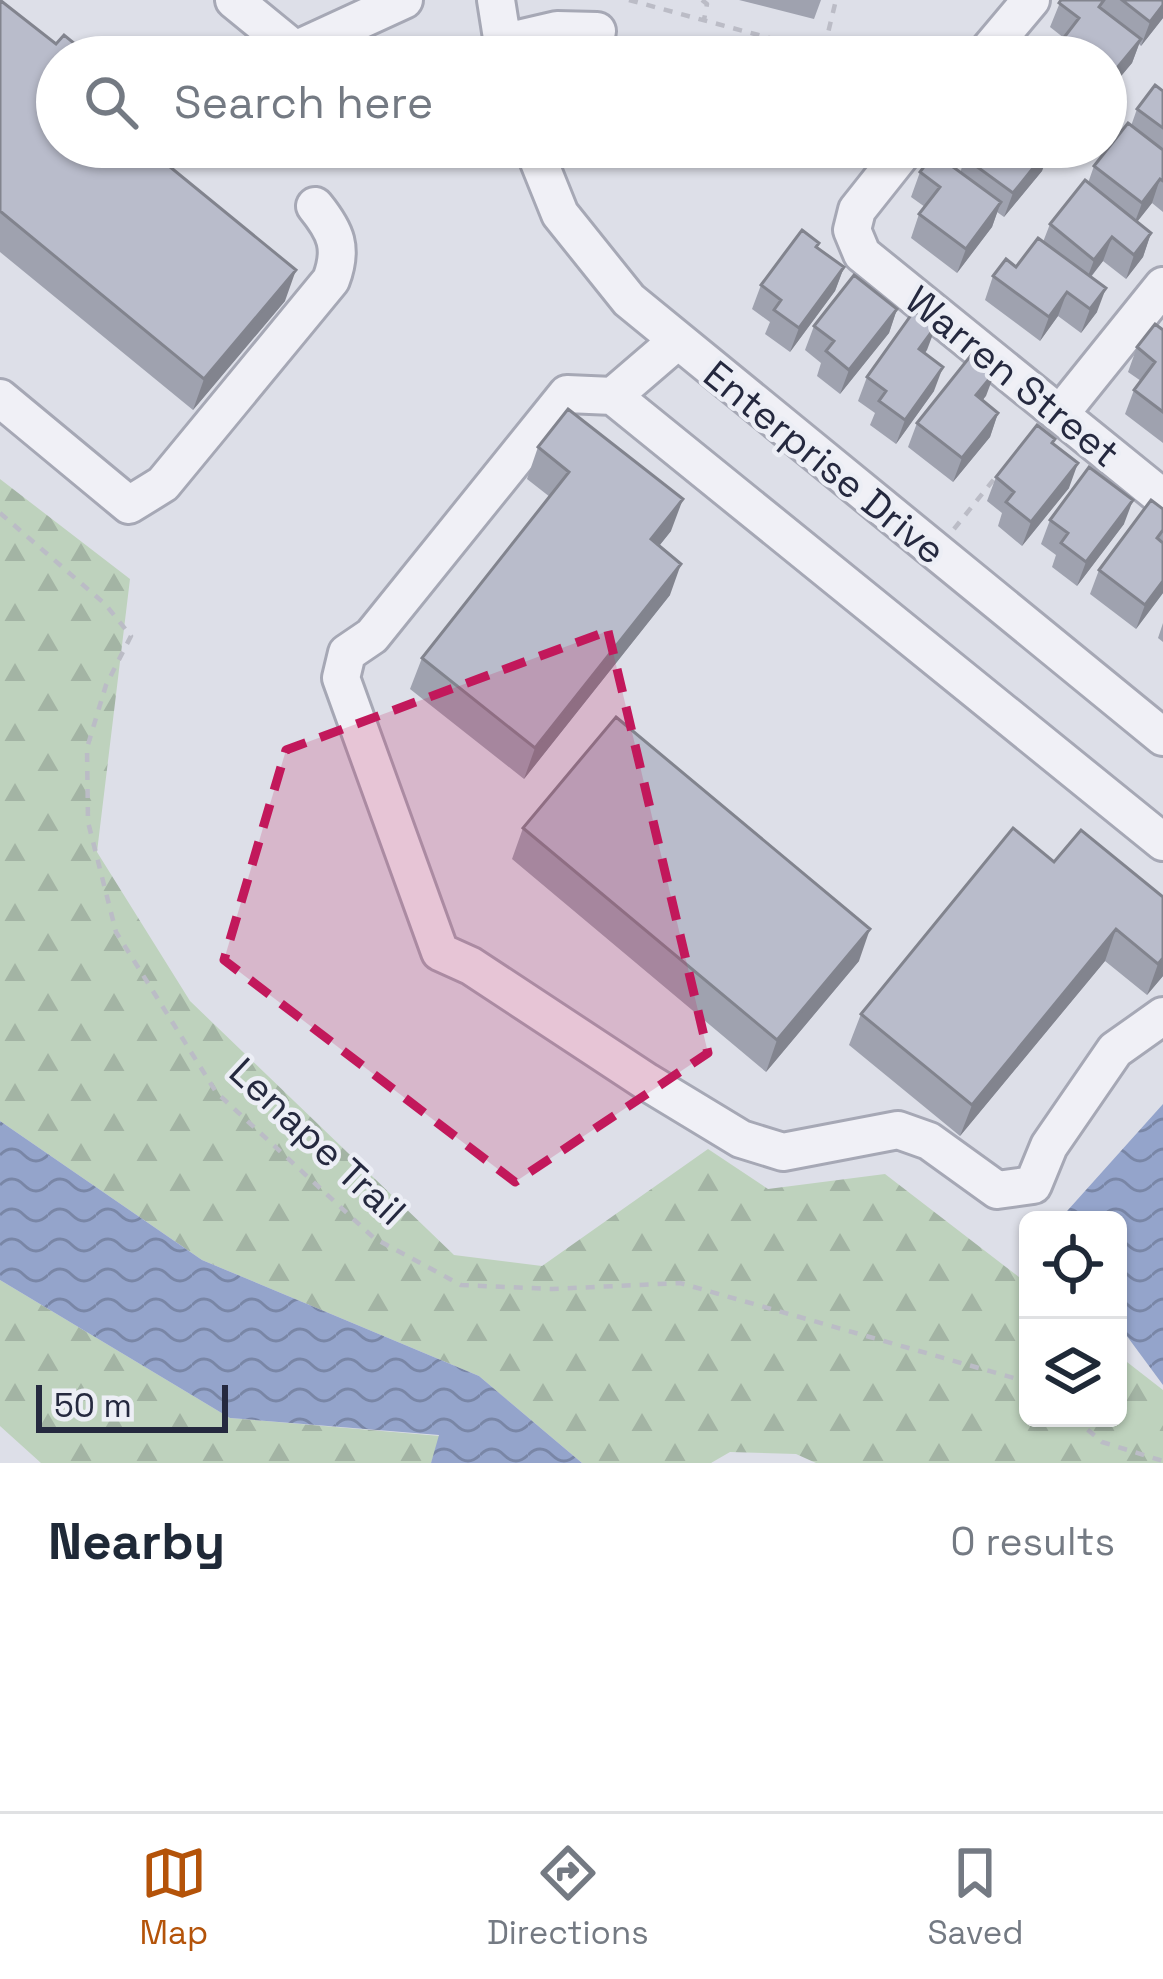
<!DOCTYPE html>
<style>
:root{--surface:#fff;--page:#f2f2f3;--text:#1f2937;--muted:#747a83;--line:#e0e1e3;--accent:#b45309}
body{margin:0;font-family:"Space Grotesk",sans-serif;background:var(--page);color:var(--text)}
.controls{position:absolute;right:36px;bottom:36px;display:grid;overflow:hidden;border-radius:18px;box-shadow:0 3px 9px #0004}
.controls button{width:108px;height:108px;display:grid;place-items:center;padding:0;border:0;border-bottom:3px solid var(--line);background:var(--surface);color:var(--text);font:60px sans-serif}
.scale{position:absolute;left:36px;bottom:30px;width:192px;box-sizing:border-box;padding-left:12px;border:6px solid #25293f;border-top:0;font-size:33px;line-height:42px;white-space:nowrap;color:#25293f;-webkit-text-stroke:9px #eceef5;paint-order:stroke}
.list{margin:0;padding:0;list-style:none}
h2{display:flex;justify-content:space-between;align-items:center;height:156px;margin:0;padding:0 48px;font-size:51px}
h2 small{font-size:39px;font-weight:400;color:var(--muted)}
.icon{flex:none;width:66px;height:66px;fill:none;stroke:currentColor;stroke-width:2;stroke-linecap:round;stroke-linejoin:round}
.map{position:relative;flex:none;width:1163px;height:1463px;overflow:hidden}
.search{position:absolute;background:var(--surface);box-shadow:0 3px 9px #0004;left:36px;right:36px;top:36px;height:132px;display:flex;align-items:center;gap:30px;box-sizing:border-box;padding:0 42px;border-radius:66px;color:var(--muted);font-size:45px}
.sheet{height:348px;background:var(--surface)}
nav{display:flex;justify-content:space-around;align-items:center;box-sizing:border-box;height:168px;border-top:3px solid var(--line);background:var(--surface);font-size:33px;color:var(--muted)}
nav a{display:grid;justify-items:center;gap:6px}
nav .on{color:var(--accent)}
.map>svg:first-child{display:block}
.forest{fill:url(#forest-firs)}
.water{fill:url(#water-waves)}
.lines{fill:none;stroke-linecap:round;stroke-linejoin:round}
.minor-casing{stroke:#a6a8b5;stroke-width:42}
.path{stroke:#bbbcc6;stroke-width:4.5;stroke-dasharray:9 9;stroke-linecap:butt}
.minor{stroke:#f0f0f6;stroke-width:36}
.wall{fill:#9fa2af}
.shaded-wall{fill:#82848e}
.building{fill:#b9bccb;stroke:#82848e;stroke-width:3}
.marked{fill:#c2185b;fill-opacity:0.2;stroke:#c2185b;stroke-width:9;stroke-dasharray:24 15;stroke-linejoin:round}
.labels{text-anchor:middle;stroke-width:9;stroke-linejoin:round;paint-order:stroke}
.street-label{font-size:39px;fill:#25293f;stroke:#eceef5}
</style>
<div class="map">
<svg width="1163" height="1463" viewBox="0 0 1163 1463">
<defs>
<pattern id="forest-firs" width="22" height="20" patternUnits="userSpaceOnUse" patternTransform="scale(3)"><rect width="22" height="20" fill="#bed2bd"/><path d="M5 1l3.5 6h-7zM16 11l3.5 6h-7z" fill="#a3b4a4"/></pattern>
<pattern id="water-waves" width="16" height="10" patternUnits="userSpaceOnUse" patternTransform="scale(3)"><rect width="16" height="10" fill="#94a4cb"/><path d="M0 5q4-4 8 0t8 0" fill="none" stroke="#7986a6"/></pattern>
</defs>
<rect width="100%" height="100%" fill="#dddfe8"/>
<path class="forest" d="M0,479l130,100 -33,273 93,149 264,254 88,11 166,-117 60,40 117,-15 143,110v134h90v-63l45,35v73h-347l-20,-9 -66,-2 -19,11h-129l-103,-87 -277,-116 -202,-139z
M0,1280l230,138 210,18 -9,27h-390l-41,-37z"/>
<path class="water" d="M1163,1104v281l-45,-61v-104h-59z
M0,1121l202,139 277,116 103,87h-151l8,-28 -209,-17 -230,-138z"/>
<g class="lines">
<defs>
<path id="minor" d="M234,0l61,50 109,-50
M496,0l9,57
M501,43l56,-13 40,1
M983,57l48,-57
M533,147l27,67 69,86 534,437
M907,147l-50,63 -5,20 10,24 301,244
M677,341l-64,55 -46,-2 -195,242 -25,17 -6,25 99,274 31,14 176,116 94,57 42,13 115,-22 31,11 68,49 36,-5 16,-39 66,-96 48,-34
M613,396l550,446
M0,398l129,107 34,-21 168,-204c12,-32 5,-48 -16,-74
M1060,414l103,-128"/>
</defs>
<use href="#minor" class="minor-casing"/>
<path class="path" d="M629,0l170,46 21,1 7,-10 9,-37
M702,0l5,4 -3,16
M0,513l105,91 26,32 -25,49 -19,63 1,74 28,110 100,160 158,146 87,47 91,4 128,-6 348,99
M954,529l45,-56
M1074,1418l28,24 61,19"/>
<use href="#minor" class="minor"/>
</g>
<path class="wall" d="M0,0l57,147h112l-7,14 123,140 -92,109 -193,-158z
M739,0h82l-7,19z
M1061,0h102v18l-22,28 -2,-2 -7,19 -26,31v-37h-51l9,-19 -14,-11z
M1163,91v121l-11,-9 -15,19 14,11 -8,24 -17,22 -23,-18 -12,16 6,35 -16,21 -23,-17 -18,25 -55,-41 8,-24 23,-9 27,-25 7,-18 38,-41 6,-17 37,-40 6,-17z
M966,147h94l-10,12 -3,-3 -5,15 -38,46 -7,-5 -5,15 -35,46 -46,-35 8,-24 6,-7 -14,-10 9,-25 40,1 5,-15 6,-7z
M817,247l27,20 -9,24 -45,61 -25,-18 5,-12 -18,-13 9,-24z
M897,309l-8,24 -49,61 -23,-18 4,-13 -16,-13 9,-24z
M936,326l-12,27 10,38 -38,53 -26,-19 5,-12 -17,-12 9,-24z
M1163,330v113l-38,-29 9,-24 7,-9 -13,-9 9,-25z
M995,372l-12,28 15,13 -8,24 -37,45 -45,-35 9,-24z
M1055,439l-2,5 16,44 -47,58 -24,-20 4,-13 -15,-12 9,-24z
M538,447l133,84 -12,15 11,49 -146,184 -114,-90 12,-31 128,-161 -23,-18z
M1163,509v84l-27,36 -46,-35 9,-24z
M1050,520l74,4 -47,62 -25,-19 4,-12 -15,-11z
M1163,623v19l-5,-4z
M523,828l336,133 -93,111 -254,-213z
M1054,862l109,35v79l-16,19 -42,-34 -145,175 -111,-91 12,-31z"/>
<path class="shaded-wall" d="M1163,5v13l-22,28 9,-24z
M1141,39l-9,24 -26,31 1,-14z
M158,147h11l-4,10 -24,28 12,-32z
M1050,147l-8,24 -38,46 9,-24z
M1160,179l-8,24 -19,24 9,-24z
M1001,202l-9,25 -35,46 9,-24z
M1151,233l-8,24 -17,22 8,-24z
M1112,237l-9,24 -18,23 9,-24z
M844,267l-9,24 -45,61 9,-24z
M296,270l-11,31 -92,109 11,-31z
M1106,288l-9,24 -16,21 9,-24z
M1067,292l-9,24 -18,25 9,-24z
M897,309l-8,24 -49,61 9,-24z
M936,326l-9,24 -17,24 9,-25z
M943,367l-9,24 -38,53 9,-24z
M995,372l-9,24 -19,23 9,-24z
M998,413l-8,24 -37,45 9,-24z
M1078,463l-9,25 -47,58 9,-24z
M683,499l-12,32 -32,40 12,-32z
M1133,500l-9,24 -47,62 9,-24z
M681,564l-11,31 -146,184 11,-31z
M1163,581v12l-27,36 9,-24z
M870,929l-11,32 -93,111 11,-32z
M1116,929l-11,32 -145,175 12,-31z
M1163,958v18l-16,19 11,-31z"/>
<path class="building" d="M0,0l56,44 8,-9 27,22h-34v90h101l-5,6 143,117 -92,109 -204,-168z
M1061,0h43l-5,7 42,32 -34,41 -1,-23h-30l-17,-13 20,-26 -20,-15z
M1122,0h41v5l-13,17z
M1027,38l25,19h-40z
M1155,85l8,6v37l-26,-19z
M1128,123l35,27v31l-3,-2 -18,24 -48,-37z
M974,147h76l-37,46 -48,-35z
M934,153l67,49 -35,47 -47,-35 21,-27 -20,-15z
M1085,180l66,53 -17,22 -22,-18 -18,23 -44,-36z
M802,230l17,13 -3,4 28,20 -45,61 -25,-18 7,-10 -20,-15z
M1038,238l68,50 -16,21 -23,-17 -18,25 -56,-41 13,-17 10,8z
M854,275l43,34 -48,61 -23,-19 8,-10 -20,-15z
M914,311l22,15 -17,23 24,18 -38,53 -26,-19 7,-10 -19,-14z
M1155,324l8,6v82l-29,-22 21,-28 -18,-15z
M972,354l23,18 -19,23 22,18 -36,45 -45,-35z
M568,409l115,90 -32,40 30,25 -146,184 -113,-90 147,-186 -31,-25z
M1037,425l18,14 -3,4 26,20 -47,59 -25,-20 8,-10 -18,-15z
M1089,467l44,33 -47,62 -25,-19 7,-10 -18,-13z
M1151,500l12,9v21l-6,8 6,5v38l-18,24 -46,-35z
M616,717l254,212 -93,111 -254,-212z
M1013,828l41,34 27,-32 82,67v61l-5,6 -42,-35 -144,176 -111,-91z"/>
<path class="marked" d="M608,631l100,422 -193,129 -291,-222 62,-210z"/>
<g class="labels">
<g class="street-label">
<text transform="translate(1013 376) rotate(39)" y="14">Warren Street</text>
<text transform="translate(825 462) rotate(39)" y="14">Enterprise Drive</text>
<text transform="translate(318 1141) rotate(43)" y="14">Lenape Trail</text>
</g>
</g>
</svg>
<div class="controls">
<button><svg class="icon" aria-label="locate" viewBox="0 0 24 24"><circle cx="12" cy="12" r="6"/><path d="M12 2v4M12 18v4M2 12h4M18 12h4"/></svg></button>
<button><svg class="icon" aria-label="layers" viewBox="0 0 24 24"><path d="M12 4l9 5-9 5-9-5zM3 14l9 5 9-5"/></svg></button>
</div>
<div class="scale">50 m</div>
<div class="search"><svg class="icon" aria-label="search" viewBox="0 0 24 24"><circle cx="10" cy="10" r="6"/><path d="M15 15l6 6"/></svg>Search here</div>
</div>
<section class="sheet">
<h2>Nearby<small>0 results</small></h2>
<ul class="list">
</ul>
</section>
<nav>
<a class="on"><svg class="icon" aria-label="map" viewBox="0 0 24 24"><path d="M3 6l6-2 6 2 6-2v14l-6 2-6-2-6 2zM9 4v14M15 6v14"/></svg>Map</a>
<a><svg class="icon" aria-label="directions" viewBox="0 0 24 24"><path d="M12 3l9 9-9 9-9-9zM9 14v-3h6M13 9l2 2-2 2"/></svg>Directions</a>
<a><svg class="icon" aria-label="saved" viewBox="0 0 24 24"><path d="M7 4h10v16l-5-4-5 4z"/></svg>Saved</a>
</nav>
